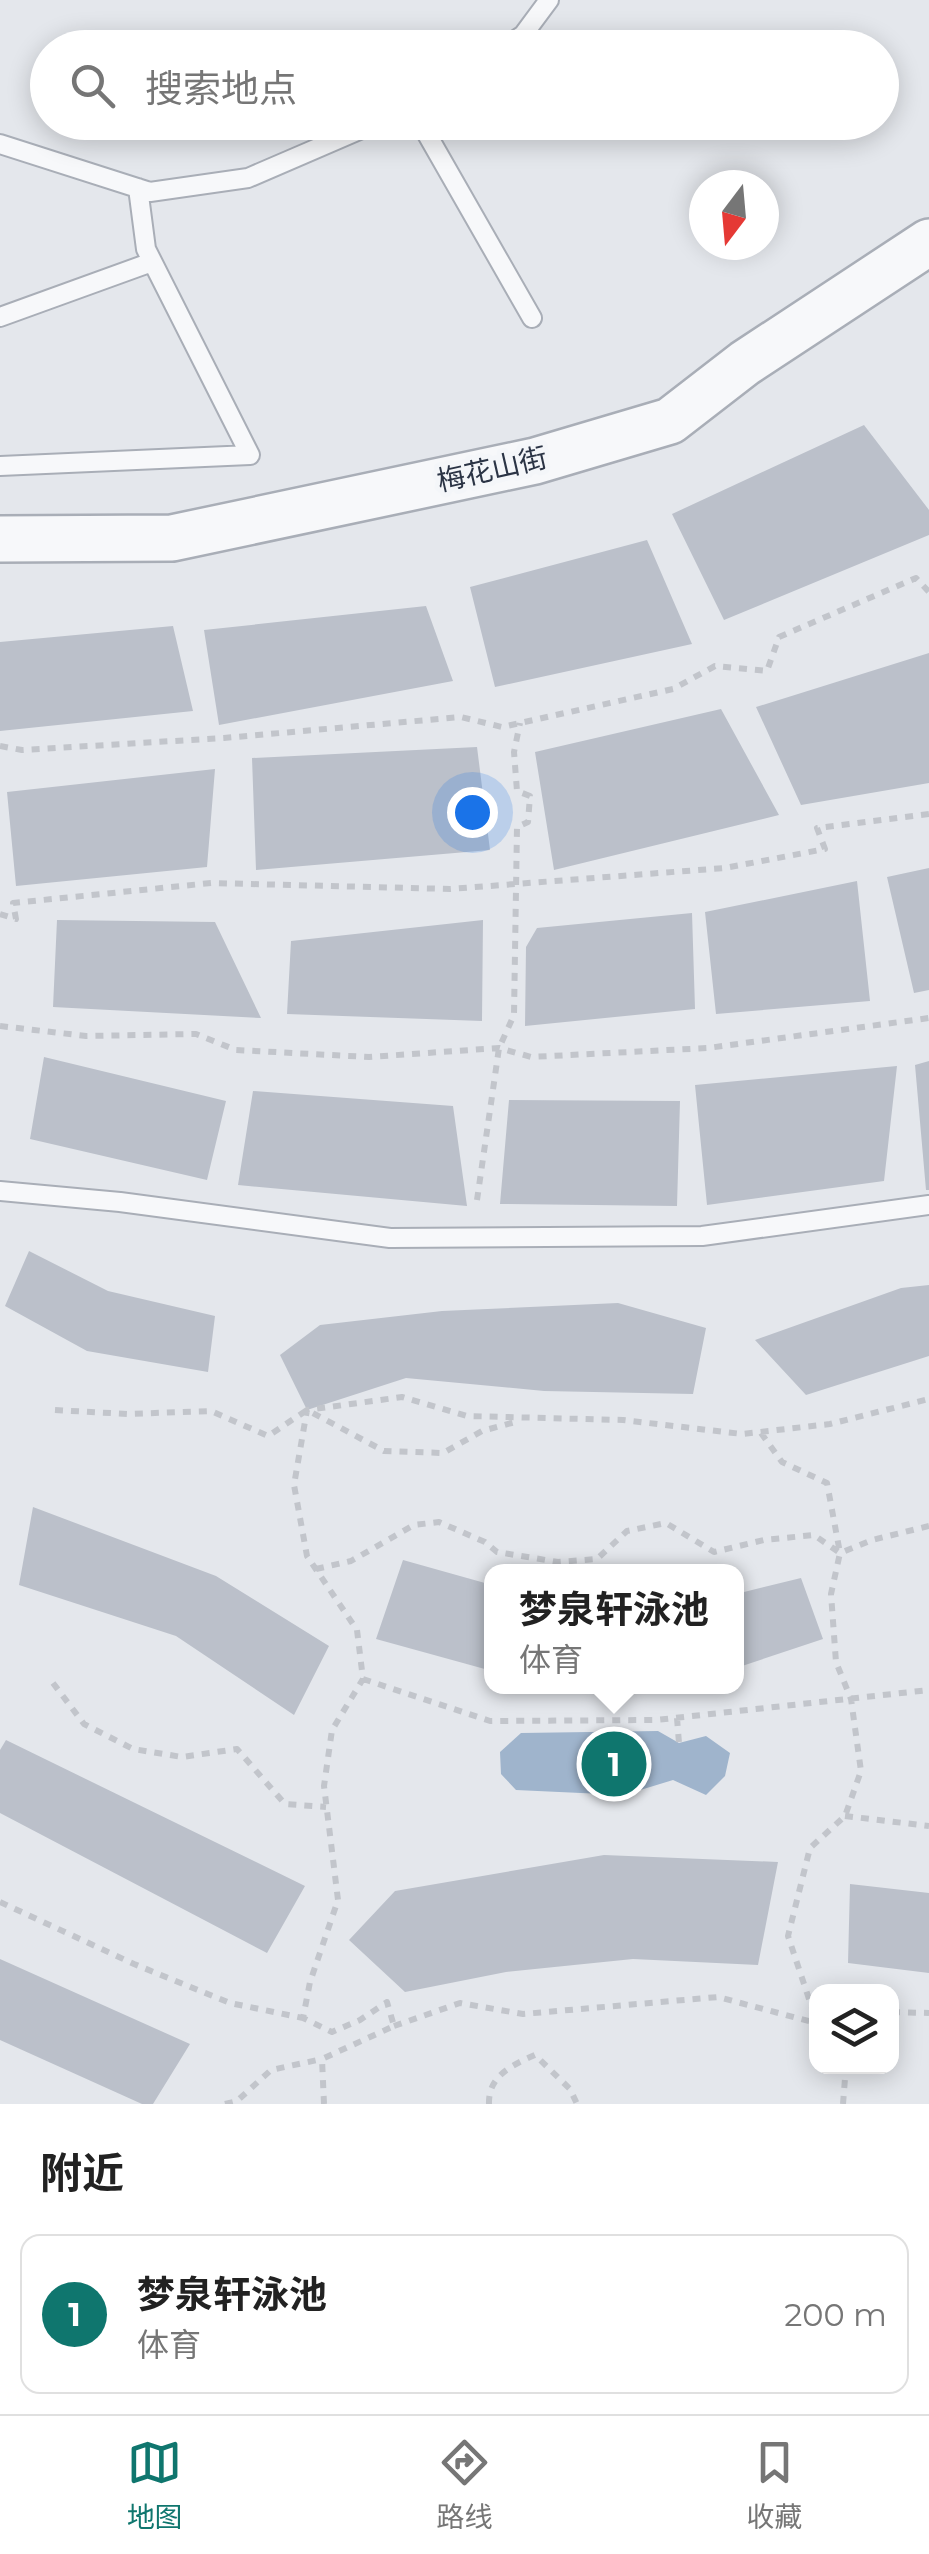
<!DOCTYPE html>
<html lang="zh">
<meta charset="utf-8">
<style>
:root{--surface:#fff;--page:#f2f2f2;--text:#222;--muted:#767676;--line:#e0e0e0;--accent:#0f766e}
body{margin:0;font-family:Montserrat,"Noto Sans SC",sans-serif;background:var(--page);color:var(--text)}
.controls{position:absolute;right:30px;bottom:30px;display:grid;overflow:hidden;border-radius:20px;box-shadow:0 5px 25px #0003}
.controls button{width:90px;height:90px;display:grid;place-items:center;padding:0;border:0;border-bottom:2px solid var(--line);background:var(--surface);color:var(--text);font:50px sans-serif}
.compass{position:absolute;left:689px;top:170px;width:90px;height:90px;border-radius:50%;background:var(--surface);box-shadow:0 5px 25px #0003;rotate:196deg}
.you{position:absolute;left:472px;top:812px;width:35px;height:35px;margin:-25px;border:8px solid #fff;border-radius:50%;background:#1a73e8;box-shadow:0 0 0 15px #1a73e833}
.badge{display:grid;place-items:center;width:65px;height:65px;border-radius:50%;background:var(--accent);color:#fff;font-size:32px;font-weight:700}
.pin{position:absolute;translate:-50% -50%;border:5px solid #fff;box-shadow:0 2px 10px #0006}
.popup{position:absolute;left:484px;top:1564px;width:260px;height:130px;box-sizing:border-box;display:grid;place-content:center;border-radius:20px;background:var(--surface);filter:drop-shadow(0 2px 8px #0005);font-size:32px;white-space:nowrap;color:var(--muted)}
.popup b{font-size:38px;color:var(--text)}
.popup::after{content:'';position:absolute;left:50%;top:100%;margin-left:-20px;border:20px solid transparent;border-top-color:var(--surface)}
.list{margin:0;padding:0;list-style:none}
h2{display:flex;justify-content:space-between;align-items:center;height:130px;margin:0;padding:0 40px;font-size:42px}
h2 small{font-size:32px;font-weight:400;color:var(--muted)}
.list li{display:grid;grid-template-columns:65px 1fr auto;gap:30px;align-items:center;box-sizing:border-box;height:160px;margin:0 20px 20px;padding:0 20px;border:2px solid var(--line);border-radius:20px}
.list b{display:block;font-size:38px;white-space:nowrap}
.list p{margin:0;font-size:32px;white-space:nowrap;color:var(--muted)}
.list em{font-size:32px;font-style:normal;color:var(--muted)}
.icon{flex:none;width:55px;height:55px;fill:none;stroke:currentColor;stroke-width:2;stroke-linecap:round;stroke-linejoin:round}
.map{position:relative;flex:none;width:929px;height:2104px;overflow:hidden}
.search{position:absolute;background:var(--surface);box-shadow:0 5px 25px #0003;left:30px;right:30px;top:30px;height:110px;display:flex;align-items:center;gap:25px;box-sizing:border-box;padding:0 35px;border-radius:55px;color:var(--muted);font-size:38px}
.sheet{height:310px;background:var(--surface)}
nav{display:flex;justify-content:space-around;align-items:center;box-sizing:border-box;height:140px;border-top:2px solid var(--line);background:var(--surface);font-size:28px;color:var(--muted)}
nav a{display:grid;justify-items:center;gap:5px}
nav .on{color:var(--accent)}
.map>svg:first-child{display:block}
.water{fill:#9fb4cc}
.building{fill:#bbc0ca}
.lines{fill:none;stroke-linecap:round;stroke-linejoin:round}
.service-casing{stroke:#a9aeb7;stroke-width:22}
.tertiary-casing{stroke:#a9aeb7;stroke-width:50}
.path{stroke:#c2c5cb;stroke-width:6;stroke-dasharray:8 8;stroke-linecap:butt}
.service{stroke:#f7f8fa;stroke-width:18}
.tertiary{stroke:#f7f8fa;stroke-width:45}
.labels{text-anchor:middle;stroke-width:10;stroke-linejoin:round;paint-order:stroke}
.street-label{font-size:28px;fill:#2b3445;stroke:#f4f6f9}
</style>
<div class="map">
<svg width="929" height="2104" viewBox="0 0 929 2104">
<rect width="100%" height="100%" fill="#e4e7ec"/>
<path class="water" d="M658,1731l21,12 27,-7 24,17 -5,23 -19,19 -33,-15 -49,15 -108,-5 -15,-16 -1,-22 21,-19z"/>
<path class="building" d="M864,425l65,85v25l-205,85 -52,-106z
M647,540l45,104 -197,43 -25,-100z
M426,606l27,75 -234,44 -15,-95z
M173,626l20,85 -193,20v-89z
M929,653v130l-128,22 -45,-98z
M721,709l58,106 -225,55 -19,-118z
M477,747l13,103 -234,20 -4,-112z
M215,769l-8,98 -191,19 -9,-94z
M929,868v122l-15,3 -27,-116z
M857,881l13,120 -154,13 -11,-102z
M692,913l3,96 -170,17 1,-79 11,-19z
M57,920l158,2 46,96 -208,-11z
M483,920l-1,101 -195,-7 4,-73z
M44,1057l182,44 -19,79 -177,-41z
M929,1061v129h-3l-11,-125z
M897,1066l-13,115 -177,24 -12,-120z
M253,1091l200,15 14,100 -229,-21z
M509,1100l171,1 -3,105 -177,-2z
M29,1251l79,40 107,25 -7,56 -121,-21 -82,-45z
M929,1285v71l-123,39 -51,-55 146,-52z
M618,1303l88,25 -13,66 -149,-3 -138,-13 -99,32 -27,-55 40,-30 122,-14z
M33,1507l183,69 113,70 -35,69 -118,-79 -157,-51z
M403,1560l89,25v86l-116,-32z
M801,1578l22,61 -87,29v-74z
M6,1740l299,146 -38,67 -267,-140v-63z
M604,1855l174,7 -20,103 -125,-6 -127,13 -101,20 -56,-52 46,-49z
M850,1884l79,9v80l-81,-10z
M0,1959l190,85 -37,60h-11l-142,-64z"/>
<g class="lines">
<defs>
<path id="service" d="M503,48l20,-13 26,-35
M420,122l112,196
M0,144l150,48 98,-14 130,-56
M0,317l152,-55
M0,466l250,-11 -104,-206 -8,-61
M0,1191l120,11 270,36 312,-2 227,-31"/>
<path id="tertiary" d="M0,539l172,-1 363,-77 135,-40 75,-58 184,-121"/>
</defs>
<use href="#service" class="service-casing"/>
<use href="#tertiary" class="tertiary-casing"/>
<path class="path" d="M0,746l22,4 202,-12 237,-21 41,10 171,-38 42,-23 52,5 12,-34 137,-59 13,14
M0,914l16,5 -3,-16 198,-20 239,6 275,-21 100,-19 -8,-21 112,-14
M0,1026l86,10 110,-2 40,16 133,7 130,-9 32,9 177,-9 221,-30
M477,1200l22,-152 15,-33 3,-188 11,-5 2,-26 -13,-5 -3,-39 6,-29
M55,1410l72,4 84,-3 57,25 39,-26 77,41 59,2 39,-22 37,-10
M761,1433l21,29 45,21 13,70 -9,41 5,68 15,37 10,72 -16,45 -35,32 -22,88 28,84
M316,1569l35,-8 63,-36 25,-3 46,20 12,10 61,10 39,-3 30,-28 39,-8 48,29 50,-12 50,-5 26,18 32,-13 57,-14
M363,1679l127,42 166,-1 273,-30
M53,1683l31,41 49,25 49,8 55,-8 48,55 41,3
M677,1718l2,25
M845,1816l84,10
M0,1902l134,62 96,39 73,15
M892,2012l37,1
M394,2026l66,-23 63,11 195,-17 98,26
M225,2104l12,-3 34,-31 51,-11
M324,2104l-2,-45 72,-33 -7,-24 -27,18 -28,12 -29,-14 7,-36 28,-82 -14,-114 8,-56 31,-51 -6,-49 -50,-74 -13,-71 13,-75 95,-13 65,19 156,4 119,14 88,-10 99,-25
M489,2104c-1,-28 23,-39 46,-49l35,34 7,15
M843,2104l3,-38"/>
<use href="#service" class="service"/>
<use href="#tertiary" class="tertiary"/>
</g>
<g class="labels">
<g class="street-label">
<text transform="translate(492 469) rotate(-13)" y="10">梅花山街</text>
</g>
</g>
</svg>
<div class="controls">
<button><svg class="icon" aria-label="layers" viewBox="0 0 24 24"><path d="M12 4l9 5-9 5-9-5zM3 14l9 5 9-5"/></svg></button>
</div>
<svg class="compass" viewBox="-18 -18 36 36"><path d="M0-13l5 13h-10z" fill="#e53935"/><path d="M0 13l5-13h-10z" fill="#767676"/></svg>
<div class="you"></div>
<div class="pin badge" style="left:614px;top:1764px">1</div>
<div class="popup"><b>梦泉轩泳池</b>体育</div>
<div class="search"><svg class="icon" aria-label="search" viewBox="0 0 24 24"><circle cx="10" cy="10" r="6"/><path d="M15 15l6 6"/></svg>搜索地点</div>
</div>
<section class="sheet">
<h2>附近<small></small></h2>
<ul class="list">
<li><span class="badge">1</span><div><b>梦泉轩泳池</b><p>体育</p></div><em>200 m</em></li>
</ul>
</section>
<nav>
<a class="on"><svg class="icon" aria-label="map" viewBox="0 0 24 24"><path d="M3 6l6-2 6 2 6-2v14l-6 2-6-2-6 2zM9 4v14M15 6v14"/></svg>地图</a>
<a><svg class="icon" aria-label="directions" viewBox="0 0 24 24"><path d="M12 3l9 9-9 9-9-9zM9 14v-3h6M13 9l2 2-2 2"/></svg>路线</a>
<a><svg class="icon" aria-label="saved" viewBox="0 0 24 24"><path d="M7 4h10v16l-5-4-5 4z"/></svg>收藏</a>
</nav>
